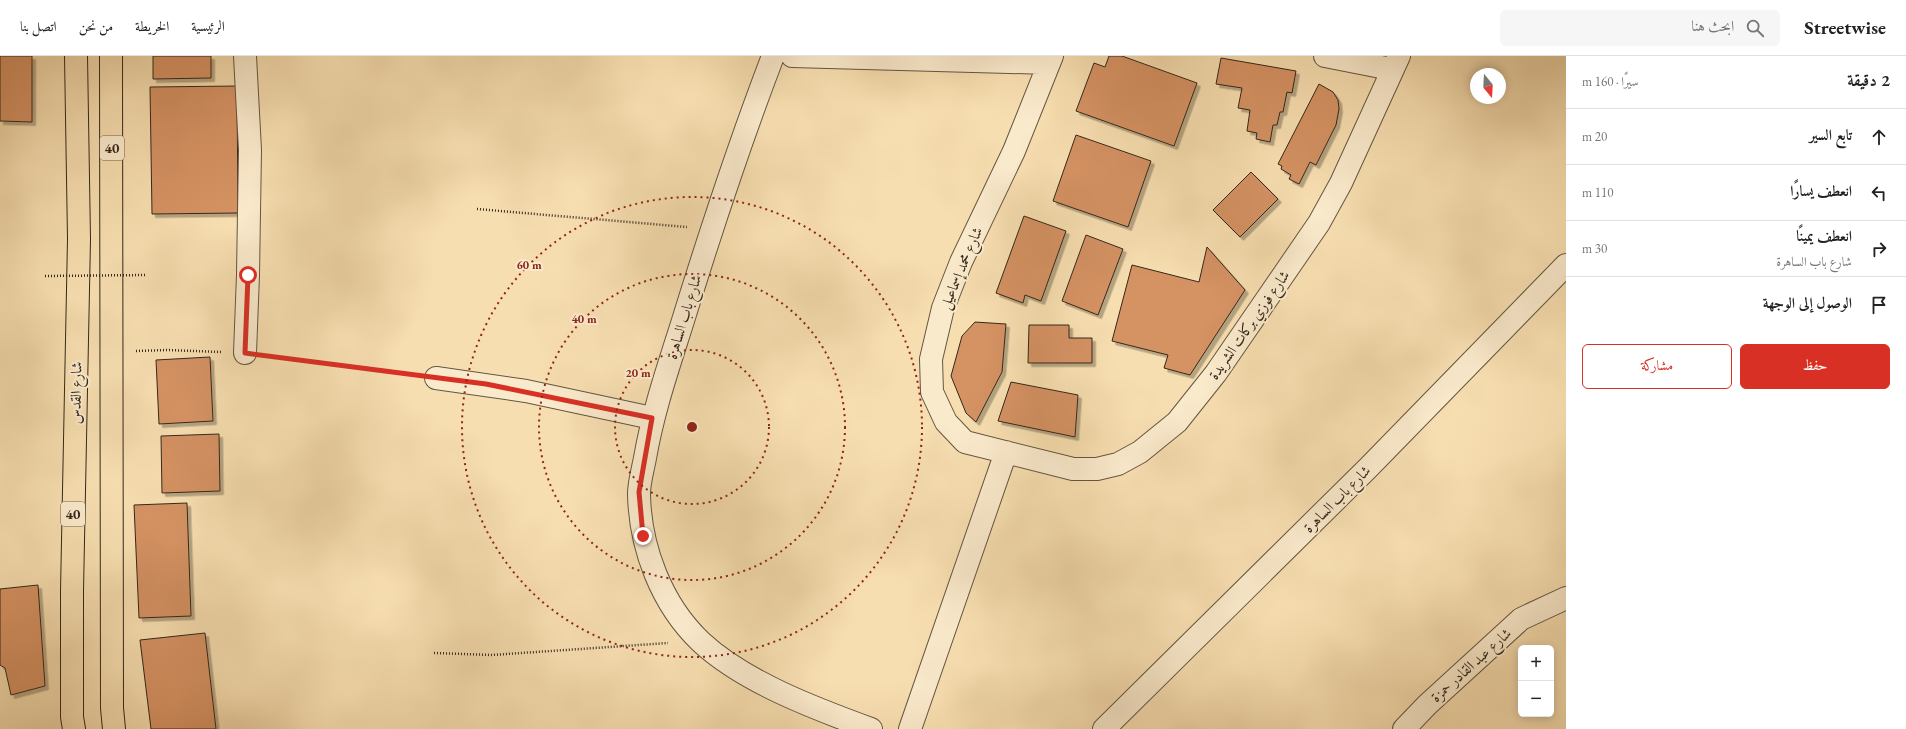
<!DOCTYPE html>
<html lang="ar">
<meta charset="utf-8">
<style>
:root{--surface:#fff;--page:#f6f6f6;--text:#222;--muted:#767676;--line:#e0e0e0;--accent:#d93025}
body{margin:0;font-family:"EB Garamond",Amiri,serif;background:var(--page);color:var(--text);direction:rtl}
.controls{position:absolute;right:12px;bottom:12px;display:grid;overflow:hidden;border-radius:6px;box-shadow:0 2px 10px #0003}
.controls button{width:36px;height:36px;display:grid;place-items:center;padding:0;border:0;border-bottom:1px solid var(--line);background:var(--surface);color:var(--text);font:20px sans-serif}
.compass{position:absolute;left:1470px;top:12px;width:36px;height:36px;border-radius:50%;background:var(--surface);box-shadow:0 2px 10px #0003;rotate:162deg}
.stop{position:absolute;width:12px;height:12px;margin:-9px;border:3px solid #d93025;border-radius:50%;background:#fff}
.stop.end{background:#d93025;border-color:#fff;box-shadow:0 1px 4px #0008}
.list{margin:0;padding:0;list-style:none}
h2{display:flex;justify-content:space-between;align-items:center;height:52px;margin:0;padding:0 16px;font-size:17px}
h2 small{font-size:13px;font-weight:400;color:var(--muted)}
.list li{display:grid;grid-template-columns:26px 1fr auto;gap:12px;align-items:center;box-sizing:border-box;height:56px;padding:0 16px;border-top:1px solid var(--line)}
.list b{display:block;font-size:15px;white-space:nowrap}
.list p{margin:0;font-size:13px;white-space:nowrap;color:var(--muted)}
.list em{font-size:13px;font-style:normal;color:var(--muted)}
.actions{display:flex;gap:8px;padding:12px 16px}
.actions a{flex:1;padding:9px 0;border:1px solid var(--accent);border-radius:6px;text-align:center;font-size:14px;color:var(--accent)}
.actions .main{background:var(--accent);color:#fff}
.icon{flex:none;width:22px;height:22px;fill:none;stroke:currentColor;stroke-width:2;stroke-linecap:round;stroke-linejoin:round}
.map{position:relative;flex:none;width:1566px;height:673px;overflow:hidden;direction:ltr}
header{display:flex;align-items:center;gap:24px;box-sizing:border-box;height:56px;padding:0 20px;background:var(--surface);border-bottom:1px solid var(--line)}
header strong{font-size:19px}
nav{display:flex;gap:22px;margin-inline-start:auto;font-size:14px}
.search{width:280px;height:36px;background:var(--page);display:flex;align-items:center;gap:10px;box-sizing:border-box;padding:0 14px;border-radius:6px;color:var(--muted);font-size:15px}
main{display:flex}
aside{flex:1;background:var(--surface)}
.map>svg:first-child{display:block}
.building{fill:#d59264;stroke:#33281b;filter:url(#shadow)}
.lines{fill:none;stroke-linecap:round;stroke-linejoin:round}
.street-casing{stroke:#645640;stroke-width:24}
.highway-casing{stroke:#33281b;stroke-width:24}
.path{stroke:#33281b;stroke-width:2.5;stroke-dasharray:1 2;stroke-linecap:butt}
.street{stroke:#faeacc;stroke-width:22}
.highway{stroke:#f7deb0;stroke-width:22}
.path-bridge{stroke:#33281b;stroke-width:2.5;stroke-dasharray:1 2;stroke-linecap:butt}
.route{stroke:#d93025;stroke-width:5}
.ring{fill:none;stroke:#8f2418;stroke-width:2;stroke-dasharray:2 4}
.labels{text-anchor:middle;stroke-width:4;stroke-linejoin:round;paint-order:stroke}
.shield{fill:#faeacc;stroke:#6f6250;stroke-width:1}
.shield-label{font-size:14px;font-weight:bold;fill:#33281b}
.street-label{font-size:15px;fill:#33281b;stroke:#faeacc}
.centre{fill:#8f2418;stroke:#faeacc;stroke-width:2}
.ring-label{font-size:12px;text-anchor:middle;font-weight:bold;fill:#8f2418;stroke:#faeacc;stroke-width:4;stroke-linejoin:round;paint-order:stroke}
</style>
<header>
<strong>Streetwise</strong>
<div class="search"><svg class="icon" aria-label="search" viewBox="0 0 24 24"><circle cx="10" cy="10" r="6"/><path d="M15 15l6 6"/></svg>ابحث هنا</div>
<nav><a>الرئيسية</a><a>الخريطة</a><a>من نحن</a><a>اتصل بنا</a></nav>
</header>
<main>
<aside>
<h2>2 دقيقة<small>سيرًا · 160 m</small></h2>
<ul class="list">
<li><svg class="icon" aria-label="ahead" viewBox="0 0 24 24"><path d="M12 20V5M6 11l6-6 6 6"/></svg><div><b>تابع السير</b></div><em>20 m</em></li>
<li><svg class="icon" aria-label="left" viewBox="0 0 24 24"><path d="M17 20v-9H6M10 6l-5 5 5 5"/></svg><div><b>انعطف يسارًا</b></div><em>110 m</em></li>
<li><svg class="icon" aria-label="right" viewBox="0 0 24 24"><path d="M7 20v-9h11M14 6l5 5-5 5"/></svg><div><b>انعطف يمينًا</b><p>شارع باب الساهرة</p></div><em>30 m</em></li>
<li><svg class="icon" aria-label="arrive" viewBox="0 0 24 24"><path d="M6 21V4h12l-3 4 3 4H6"/></svg><div><b>الوصول إلى الوجهة</b></div></li>
</ul>
<div class="actions"><a class="main">حفظ</a><a>مشاركة</a></div>
</aside>
<div class="map">
<svg width="1566" height="673" viewBox="0 0 1566 673">
<defs>
<filter id="shadow"><feDropShadow dx="3.5" dy="3.5" stdDeviation="0" flood-color="#0004"/></filter>
</defs>
<rect width="100%" height="100%" fill="#f7deb0"/>
<filter id="stains"><feTurbulence type="fractalNoise" baseFrequency=".005" numOctaves="4"/><feColorMatrix values="0 0 0 0 .2 0 0 0 0 .09 0 0 0 0 .02 0 0 0 .5 -.17"/></filter>
<radialGradient id="worn" r=".72"><stop offset=".6" stop-color="#630" stop-opacity="0"/><stop offset="1" stop-color="#630" stop-opacity=".3"/></radialGradient>
<path class="building" d="M0,0h32v66l-32,-1z
M153,0h58v22l-58,1z
M1109,0h13l75,27 -23,63 -98,-35 18,-48 11,4z
M1221,2l75,13 -4,22 -5,-1 -4,20h-3l-3,13h-4l-3,17 -14,-3 1,-6 -10,-2 3,-21 -12,-2 4,-20 -26,-4z
M1319,28l14,8 5,8 1,9 -3,16 -20,40 -6,-3 -11,22 -10,-5 2,-4 -10,-6 1,-3 -4,-2z
M237,30l1,127 -86,1 -2,-127z
M1076,79l75,26 -23,66 -75,-26z
M1251,116l27,27 -38,38 -27,-27z
M1024,160l42,15 -25,70 -16,-6 -2,8 -27,-10z
M1086,179l37,14 -25,66 -36,-14z
M1207,191l38,43 -55,85 -26,-7 4,-13 -56,-14 20,-76 67,17z
M975,266l31,2 -4,48 -26,50 -10,-9 -15,-37 11,-40z
M1029,269h40v13h23v25h-64z
M210,301l3,64 -54,3 -3,-64z
M1011,326l67,13 -3,42 -77,-16z
M219,378l1,57 -58,2 -1,-57z
M187,447l4,113 -52,2 -5,-113z
M38,529l7,101 -34,9 -6,-27 -5,-3v-76z
M205,577l11,96h-65l-11,-89z"/>
<g class="lines">
<defs>
<path id="street" d="M773,0c-34,89 -64,180 -92,271 -14,44 -28,85 -36,131 -2,11 -6,24 -6,36 1,53 22,110 62,148 43,40 115,67 170,87
M792,0l257,7
M1052,0l-38,95 -53,111 -18,46 -12,51 1,33 14,30 19,20 108,27h24l21,-5 22,-12 37,-30 39,-49 103,-150 22,-40 58,-127
M1325,0l66,13
M245,297l3,-78 2,-125 -5,-94
M436,322l90,13 126,27
M910,673l96,-277
M1104,673l264,-261 198,-203
M1404,673l23,-24 94,-86 45,-21"/>
<path id="highway" d="M111,0l1,652 2,21
M74,673l-2,-12v-126l7,-352 -3,-183"/>
</defs>
<use href="#street" class="street-casing"/>
<use href="#highway" class="highway-casing"/>
<path class="path" d="M477,153l210,18
M136,295l31,-1 54,2
M268,300l146,19
M434,597l58,2 176,-12"/>
<use href="#street" class="street"/>
<use href="#highway" class="highway"/>
<path class="path-bridge" d="M45,220l101,-1"/>
</g>
<g class="lines">
<path class="route" d="M248,219l-3,78 241,31 166,34 -13,74 4,44"/>
</g>
<g class="ring">
<circle cx="692" cy="371" r="77"/>
<circle cx="692" cy="371" r="153"/>
<circle cx="692" cy="371" r="230"/>
</g>
<g class="labels">
<g class="shield">
<rect x="100" y="80" width="24" height="24" rx="3"/>
<rect x="61" y="446" width="24" height="24" rx="3"/>
</g>
<g class="shield-label">
<text x="112" y="97">40</text>
<text x="73" y="463">40</text>
</g>
<g class="street-label">
<text transform="translate(961 212) rotate(-67)" y="5">شارع محمد إسماعيل</text>
<text transform="translate(684 261) rotate(-73)" y="5">شارع باب الساهرة</text>
<text transform="translate(1249 269) rotate(-55)" y="5">شارع فوزي بركات الشريدة</text>
<text transform="translate(76 337) rotate(-89)" y="5">شارع القدس</text>
<text transform="translate(1337 443) rotate(-45)" y="5">شارع باب الساهرة</text>
<text transform="translate(1471 609) rotate(-42)" y="5">شارع عبد القادر حمزة</text>
</g>
</g>
<circle cx="692" cy="371" r="6" class="centre"/>
<g class="ring-label">
<text x="529" y="213">60 m</text>
<text x="584" y="267">40 m</text>
<text x="638" y="321">20 m</text>
</g>
<rect width="100%" height="100%" filter="url(#stains)"/>
<rect width="100%" height="100%" fill="url(#worn)"/>
</svg>
<div class="controls">
<button>+</button>
<button>−</button>
</div>
<svg class="compass" viewBox="-18 -18 36 36"><path d="M0-13l5 13h-10z" fill="#e53935"/><path d="M0 13l5-13h-10z" fill="#767676"/></svg>
<div class="stop" style="left:248px;top:219px"></div>
<div class="stop end" style="left:643px;top:480px"></div>
</div>
</main>
